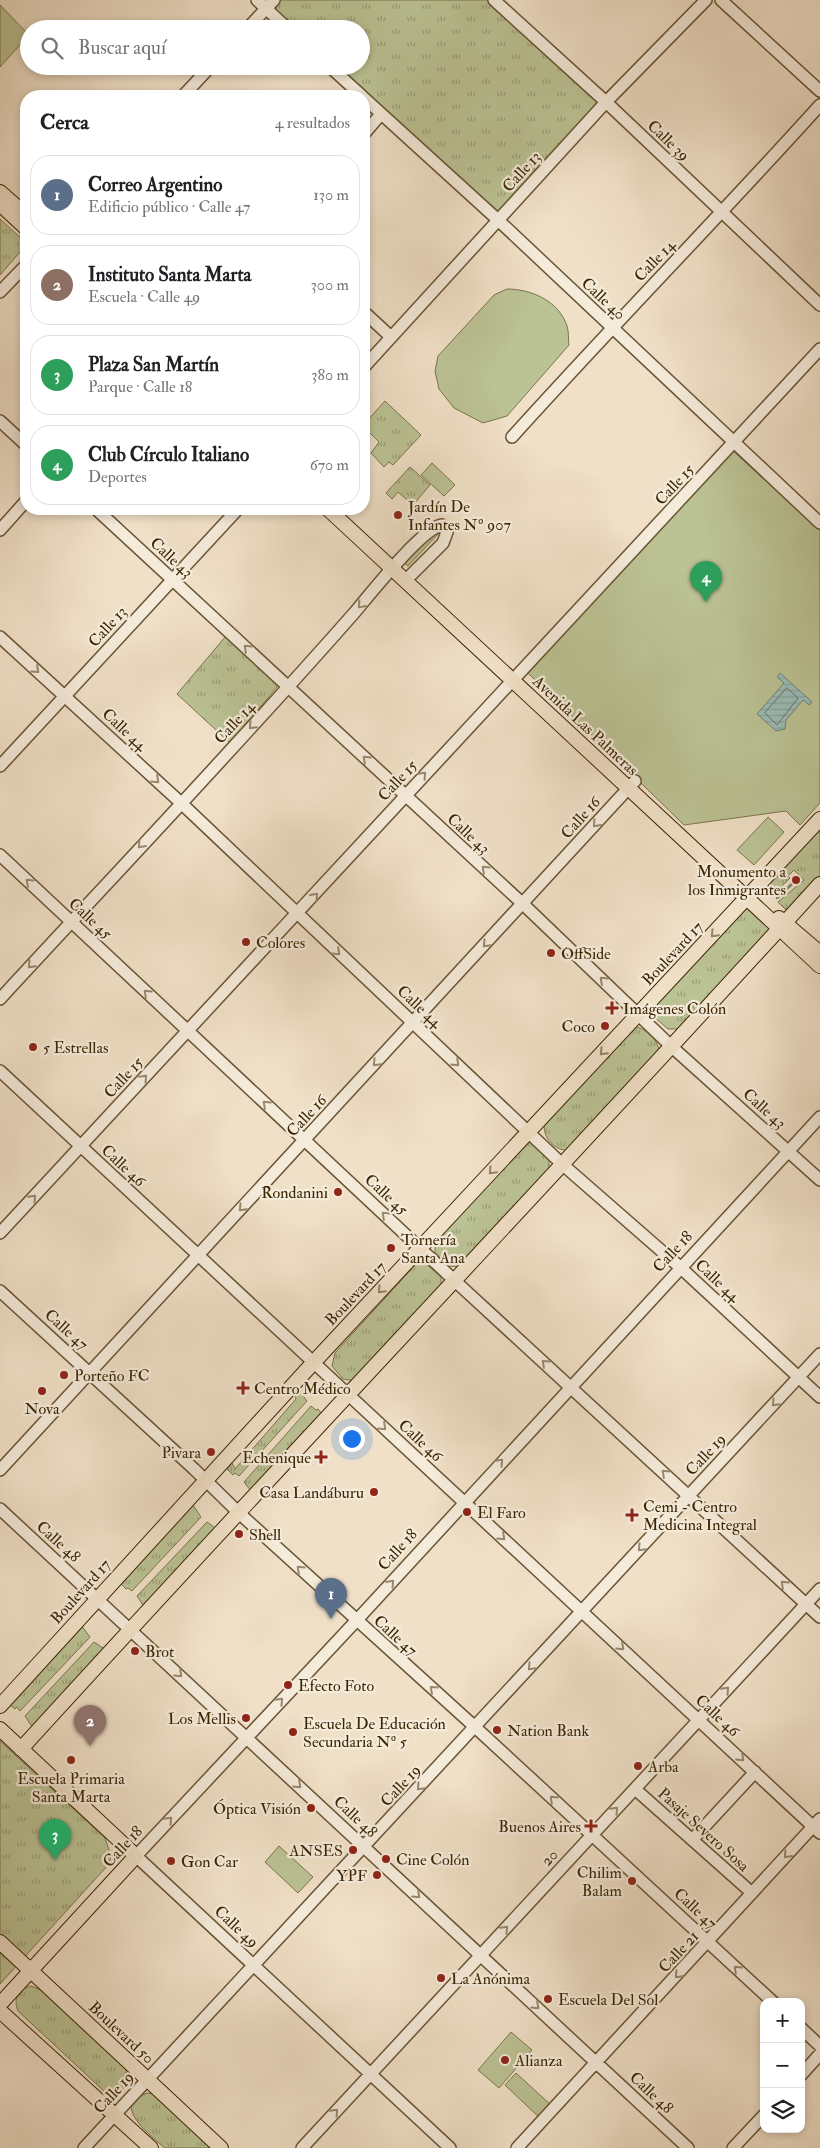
<!DOCTYPE html>
<html lang="es">
<meta charset="utf-8">
<style>
:root{--surface:#fff;--page:#f2f2f2;--text:#202124;--muted:#757577;--line:#e0e0e0;--accent:#2563eb}
body{margin:0;font-family:"IM FELL Double Pica",serif;background:var(--page);color:var(--text)}
.controls{position:absolute;right:15px;bottom:15px;display:grid;overflow:hidden;border-radius:10px;box-shadow:0 2px 8px #0003}
.controls button{width:45px;height:45px;display:grid;place-items:center;padding:0;border:0;border-bottom:1px solid var(--line);background:var(--surface);color:var(--text);font:25px sans-serif}
.you{position:absolute;left:351px;top:1438px;width:18px;height:18px;margin:-12px;border:4px solid #fff;border-radius:50%;background:#1a73e8;box-shadow:0 0 0 8px #1a73e833}
.badge{display:grid;place-items:center;width:32px;height:32px;border-radius:50%;background:var(--accent);color:#fff;font-size:16px;font-weight:700}
.pin{position:absolute;translate:-50% -41px;filter:drop-shadow(0 1px 2px #0008)}
.pin::after{content:'';position:absolute;top:26px;width:18px;height:15px;background:inherit;clip-path:polygon(0 0,100% 0,50% 100%)}
.list{margin:0;padding:0;list-style:none}
h2{display:flex;justify-content:space-between;align-items:center;height:65px;margin:0;padding:0 20px;font-size:21px}
h2 small{font-size:16px;font-weight:400;color:var(--muted)}
.list li{display:grid;grid-template-columns:32px 1fr auto;gap:15px;align-items:center;box-sizing:border-box;height:80px;margin:0 10px 10px;padding:0 10px;border:1px solid var(--line);border-radius:20px}
.list b{display:block;font-size:19px;white-space:nowrap}
.list p{margin:0;font-size:16px;white-space:nowrap;color:var(--muted)}
.list em{font-size:16px;font-style:normal;color:var(--muted)}
.icon{flex:none;width:28px;height:28px;fill:none;stroke:currentColor;stroke-width:2;stroke-linecap:round;stroke-linejoin:round}
.map{position:relative;flex:none;width:820px;height:2148px;overflow:hidden}
.search{position:absolute;background:var(--surface);box-shadow:0 2px 8px #0003;left:20px;top:20px;width:350px;height:55px;display:flex;align-items:center;gap:12px;box-sizing:border-box;padding:0 18px;border-radius:28px;color:var(--muted);font-size:19px}
.panel{position:absolute;background:var(--surface);box-shadow:0 2px 8px #0003;left:20px;top:90px;width:350px;height:425px;border-radius:20px}
.map>svg:first-child{display:block}
.grass{fill:url(#grass-tufts);stroke:#7c744b}
.pitch{fill:#bbc294;stroke:#7c744b}
.water{fill:url(#water-rules);stroke:#758070}
.lines{fill:none;stroke-linecap:round;stroke-linejoin:round}
.shore{stroke:#6c715e;stroke-width:1}
.stream{stroke:#758070;stroke-width:2.5}
.minor-casing{stroke:#695433;stroke-width:14}
.major-casing{stroke:#3c2502;stroke-width:16}
.minor{stroke:#f5ebdb;stroke-width:11}
.major{stroke:#f0e0c7;stroke-width:14}
.oneway{stroke:#98886e}
.oneway2{stroke:#968264}
.poi-dot{fill:#8f2418;stroke:#f5ebdb;stroke-width:2}
.labels{text-anchor:middle;stroke-width:4.5;stroke-linejoin:round;paint-order:stroke}
.street-label{font-size:16px;fill:#3c2502;stroke:#f5ebdb}
.poi-label{font-size:16px;fill:#3c2502;stroke:#f5ebdb;text-anchor:start}
</style>
<div class="map">
<svg width="820" height="2148" viewBox="0 0 820 2148">
<defs>
<pattern id="grass-tufts" width="24" height="20" patternUnits="userSpaceOnUse" patternTransform="scale(1.25)"><rect width="24" height="20" fill="#bbc294"/><path d="M3 7l-1-3M5 7V3M7 7l1-3M15 17l-1-3M17 17v-4M19 17l1-3" fill="none" stroke="#999d77"/></pattern>
<pattern id="water-rules" width="6" height="5" patternUnits="userSpaceOnUse" patternTransform="scale(1.25)"><rect width="6" height="5" fill="#9bbdb9"/><path d="M0 2.5h6" fill="none" stroke="#86a29d"/></pattern>
</defs>
<rect width="100%" height="100%" fill="#f0e0c7"/>
<filter id="stains"><feTurbulence type="fractalNoise" baseFrequency=".004" numOctaves="4"/><feColorMatrix values="0 0 0 0 .2 0 0 0 0 .09 0 0 0 0 .02 0 0 0 .5 -.17"/></filter>
<radialGradient id="worn" r=".72"><stop offset=".6" stop-color="#630" stop-opacity="0"/><stop offset="1" stop-color="#630" stop-opacity=".3"/></radialGradient>
<path class="grass" d="M274,0h220l112,102 -108,118 -169,-154h32v-37h-73l-22,-21z
M0,219l26,24v2l-26,30z
M385,401l36,34 -28,30 -4,-3 -5,5 -13,-14 8,-11 -15,-15v-3z
M410,467l20,18 -17,20 -15,-13 -6,7 -6,-6z
M436,527l4,5 -32,34 -5,-4z
M226,636l51,48v3l-47,56 -53,-49z
M820,826v52l-32,34 -10,-10 26,-22 -10,-10 -6,6 2,2 -17,17 -8,-9z
M743,908h8l18,20 -2,6 -89,95h-10l-15,-13 -1,-9z
M635,1027c9,0 24,14 24,24l-92,99c-13,1 -28,-17 -21,-29z
M527,1142h4l18,17v11l-90,97 -11,-1 -13,-14v-12z
M417,1263l9,1 15,13v10l-86,94 -12,-2 -11,-13 3,-13z
M298,1389l9,12 -68,75 -4,-3 -2,2 -6,-6 5,-6 3,6 61,-70 -2,-6z
M311,1406l5,4 2,-1 4,5 -71,77 -7,-9z
M193,1505l8,12 -69,74 -4,-3 -2,1 -6,-6z
M207,1522l11,8 -73,78 -8,-12z
M81,1625l9,12 -70,74 -3,-4 -2,2 -7,-6z
M94,1642l12,8 -73,78 -8,-12z
M0,1741l105,97 6,18 -2,8 -109,120z
M31,1986l10,4 85,79 1,15 -6,8 -15,1 -88,-82c-5,-12 0,-22 13,-25z
M148,2093l6,1 59,54h-48c-13,-11 -58,-46 -17,-55z"/>
<path class="pitch" d="M0,5l29,30 -29,32z
M507,289c24,0 52,12 60,37 2,5 1,13 2,19l-62,71 -24,7 -29,-15 -15,-19 -4,-18 3,-15 56,-61z
M732,450l88,80v273l-20,22 -14,-14 -102,14 -156,-152z
M432,463l23,22 -11,11 -23,-21z
M768,817l16,15 -30,33 -17,-15z
M279,1846l34,31 -15,16 -33,-31z
M511,2032l21,18 -33,38 -21,-18z
M516,2073l37,34 -11,13 -37,-35z"/>
<path class="water" d="M780,673l32,29 -3,3 -6,-5 -17,20 -1,9 -9,2 -19,-17 27,-31 -7,-6z"/>
<g class="lines">
<path class="shore" d="M787,688l11,10 -21,27 -12,-12z"/>
<path class="stream" d="M777,898l15,-14"/>
<defs>
<path id="minor" d="M257,0l31,29
M494,0l112,102 214,203
M721,0l99,91
M247,29l27,-29
M329,66l33,30
M183,96l28,-30
M364,98l134,122 322,303
M364,134l17,-20
M0,292l26,-27
M364,312l27,25
M364,367l242,-265 100,-102
M0,421l26,24
M512,437c101,-112 207,-220 308,-332
M96,509l427,395 149,143 148,133
M0,530l26,-29
M0,637l180,165 382,362 119,104 139,129
M0,766l238,-257
M0,855l455,426 365,336
M0,999c119,-129 240,-256 355,-387 16,-19 67,-84 87,-87l5,7 -4,11 -38,38
M0,1071l820,762
M0,1233l820,-884
M0,1291l194,178 45,44 236,214 298,275
M0,1470l635,-689
M0,1509l688,639
M635,1789l117,104
M693,1839l62,-67
M801,2028l19,18
M801,2075l19,-21
M84,2148l736,-794
M302,2148l518,-559
M450,2148l-314,-292 220,-235 464,-504
M517,2148l303,-329
M733,2148l31,-33"/>
<path id="major" d="M0,192l17,15
M0,204l26,24
M328,509l492,457
M779,918l41,35
M0,1706l313,-343 507,-544
M0,1729l136,127 -136,148
M21,1749c264,-290 535,-574 799,-865
M0,1942l221,206
M0,2011l151,137"/>
</defs>
<use href="#minor" class="minor-casing"/>
<use href="#major" class="major-casing"/>
<use href="#minor" class="minor"/>
<use href="#major" class="major"/>
</g>
<defs><path id="oneway-chevron" d="M-2-3.5L2.5 0L-2 3.5" fill="none" stroke-width="1.6" stroke-linecap="round" stroke-linejoin="round" transform="scale(1.25)"/></defs>
<g class="oneway">
<use href="#oneway-chevron" transform="translate(361 605) rotate(131)"/>
<use href="#oneway-chevron" transform="translate(247 648) rotate(-137)"/>
<use href="#oneway-chevron" transform="translate(36 670) rotate(42)"/>
<use href="#oneway-chevron" transform="translate(252 726) rotate(133)"/>
<use href="#oneway-chevron" transform="translate(366 759) rotate(-137)"/>
<use href="#oneway-chevron" transform="translate(423 775) rotate(-47)"/>
<use href="#oneway-chevron" transform="translate(156 780) rotate(43)"/>
<use href="#oneway-chevron" transform="translate(596 824) rotate(132)"/>
<use href="#oneway-chevron" transform="translate(141 845) rotate(132)"/>
<use href="#oneway-chevron" transform="translate(485 869) rotate(-137)"/>
<use href="#oneway-chevron" transform="translate(29 882) rotate(-137)"/>
<use href="#oneway-chevron" transform="translate(315 896) rotate(-48)"/>
<use href="#oneway-chevron" transform="translate(486 944) rotate(133)"/>
<use href="#oneway-chevron" transform="translate(337 952) rotate(43)"/>
<use href="#oneway-chevron" transform="translate(31 965) rotate(133)"/>
<use href="#oneway-chevron" transform="translate(603 980) rotate(-137)"/>
<use href="#oneway-chevron" transform="translate(147 993) rotate(-137)"/>
<use href="#oneway-chevron" transform="translate(376 1063) rotate(133)"/>
<use href="#oneway-chevron" transform="translate(456 1063) rotate(44)"/>
<use href="#oneway-chevron" transform="translate(144 1078) rotate(-47)"/>
<use href="#oneway-chevron" transform="translate(266 1104) rotate(-137)"/>
<use href="#oneway-chevron" transform="translate(33 1198) rotate(-47)"/>
<use href="#oneway-chevron" transform="translate(242 1208) rotate(133)"/>
<use href="#oneway-chevron" transform="translate(385 1215) rotate(-137)"/>
<use href="#oneway-chevron" transform="translate(545 1363) rotate(-138)"/>
<use href="#oneway-chevron" transform="translate(775 1403) rotate(133)"/>
<use href="#oneway-chevron" transform="translate(383 1427) rotate(43)"/>
<use href="#oneway-chevron" transform="translate(500 1462) rotate(-47)"/>
<use href="#oneway-chevron" transform="translate(665 1473) rotate(-137)"/>
<use href="#oneway-chevron" transform="translate(502 1537) rotate(43)"/>
<use href="#oneway-chevron" transform="translate(641 1548) rotate(133)"/>
<use href="#oneway-chevron" transform="translate(300 1569) rotate(-137)"/>
<use href="#oneway-chevron" transform="translate(391 1583) rotate(-48)"/>
<use href="#oneway-chevron" transform="translate(784 1584) rotate(-137)"/>
<use href="#oneway-chevron" transform="translate(621 1647) rotate(43)"/>
<use href="#oneway-chevron" transform="translate(531 1667) rotate(133)"/>
<use href="#oneway-chevron" transform="translate(179 1674) rotate(43)"/>
<use href="#oneway-chevron" transform="translate(433 1689) rotate(-138)"/>
<use href="#oneway-chevron" transform="translate(726 1690) rotate(-47)"/>
<use href="#oneway-chevron" transform="translate(280 1701) rotate(-46)"/>
<use href="#oneway-chevron" transform="translate(741 1758) rotate(43)"/>
<use href="#oneway-chevron" transform="translate(298 1785) rotate(43)"/>
<use href="#oneway-chevron" transform="translate(420 1787) rotate(133)"/>
<use href="#oneway-chevron" transform="translate(553 1799) rotate(-137)"/>
<use href="#oneway-chevron" transform="translate(615 1810) rotate(-47)"/>
<use href="#oneway-chevron" transform="translate(169 1820) rotate(-47)"/>
<use href="#oneway-chevron" transform="translate(787 1855) rotate(132)"/>
<use href="#oneway-chevron" transform="translate(417 1895) rotate(43)"/>
<use href="#oneway-chevron" transform="translate(505 1929) rotate(-47)"/>
<use href="#oneway-chevron" transform="translate(737 1969) rotate(-137)"/>
<use href="#oneway-chevron" transform="translate(678 1975) rotate(133)"/>
<use href="#oneway-chevron" transform="translate(536 2006) rotate(43)"/>
<use href="#oneway-chevron" transform="translate(335 2112) rotate(-47)"/>
</g>
<g class="oneway2">
<use href="#oneway-chevron" transform="translate(714 934) rotate(133)"/>
<use href="#oneway-chevron" transform="translate(603 1052) rotate(133)"/>
<use href="#oneway-chevron" transform="translate(492 1171) rotate(133)"/>
<use href="#oneway-chevron" transform="translate(381 1290) rotate(133)"/>
</g>
<g class="poi-dot">
<circle cx="398" cy="515" r="5"/>
<circle cx="796" cy="880" r="5"/>
<circle cx="246" cy="942" r="5"/>
<circle cx="551" cy="953" r="5"/>
<path d="M609.5 1000.5h5v5h5v5h-5v5h-5v-5h-5v-5h5z"/>
<circle cx="605" cy="1026" r="5"/>
<circle cx="33" cy="1047" r="5"/>
<circle cx="338" cy="1192" r="5"/>
<circle cx="391" cy="1248" r="5"/>
<circle cx="64" cy="1375" r="5"/>
<path d="M240.5 1380.5h5v5h5v5h-5v5h-5v-5h-5v-5h5z"/>
<circle cx="42" cy="1391" r="5"/>
<circle cx="211" cy="1452" r="5"/>
<path d="M318.5 1449.5h5v5h5v5h-5v5h-5v-5h-5v-5h5z"/>
<circle cx="374" cy="1492" r="5"/>
<circle cx="467" cy="1512" r="5"/>
<path d="M629.5 1507.5h5v5h5v5h-5v5h-5v-5h-5v-5h5z"/>
<circle cx="239" cy="1534" r="5"/>
<circle cx="135" cy="1651" r="5"/>
<circle cx="288" cy="1685" r="5"/>
<circle cx="246" cy="1718" r="5"/>
<circle cx="497" cy="1730" r="5"/>
<circle cx="293" cy="1732" r="5"/>
<circle cx="71" cy="1760" r="5"/>
<circle cx="638" cy="1766" r="5"/>
<circle cx="311" cy="1808" r="5"/>
<path d="M588.5 1818.5h5v5h5v5h-5v5h-5v-5h-5v-5h5z"/>
<circle cx="353" cy="1850" r="5"/>
<circle cx="386" cy="1859" r="5"/>
<circle cx="171" cy="1861" r="5"/>
<circle cx="377" cy="1875" r="5"/>
<circle cx="632" cy="1881" r="5"/>
<circle cx="441" cy="1978" r="5"/>
<circle cx="548" cy="1999" r="5"/>
<circle cx="505" cy="2060" r="5"/>
</g>
<g class="labels">
<g class="street-label">
<text transform="translate(669 140) rotate(44)" y="6">Calle 39</text>
<text transform="translate(521 171) rotate(-48)" y="6">Calle 13</text>
<text transform="translate(654 260) rotate(-46)" y="6">Calle 14</text>
<text transform="translate(604 298) rotate(43)" y="6">Calle 40</text>
<text transform="translate(674 484) rotate(-47)" y="6">Calle 15</text>
<text transform="translate(172 557) rotate(43)" y="6">Calle 43</text>
<text transform="translate(107 626) rotate(-48)" y="6">Calle 13</text>
<text transform="translate(234 722) rotate(-47)" y="6">Calle 14</text>
<text transform="translate(586 725) rotate(43)" y="6">Avenida Las Palmeras</text>
<text transform="translate(125 729) rotate(43)" y="6">Calle 44</text>
<text transform="translate(397 780) rotate(-47)" y="6">Calle 15</text>
<text transform="translate(580 817) rotate(-48)" y="6">Calle 16</text>
<text transform="translate(469 833) rotate(43)" y="6">Calle 43</text>
<text transform="translate(91 918) rotate(43)" y="6">Calle 45</text>
<text transform="translate(672 953) rotate(-47)" y="6">Boulevard 17</text>
<text transform="translate(420 1006) rotate(43)" y="6">Calle 44</text>
<text transform="translate(123 1077) rotate(-47)" y="6">Calle 15</text>
<text transform="translate(765 1108) rotate(42)" y="6">Calle 43</text>
<text transform="translate(306 1115) rotate(-47)" y="6">Calle 16</text>
<text transform="translate(124 1165) rotate(43)" y="6">Calle 46</text>
<text transform="translate(387 1194) rotate(43)" y="6">Calle 45</text>
<text transform="translate(672 1251) rotate(-47)" y="6">Calle 18</text>
<text transform="translate(718 1280) rotate(43)" y="6">Calle 44</text>
<text transform="translate(355 1293) rotate(-47)" y="6">Boulevard 17</text>
<text transform="translate(67 1329) rotate(42)" y="6">Calle 47</text>
<text transform="translate(421 1440) rotate(43)" y="6">Calle 46</text>
<text transform="translate(705 1454) rotate(-47)" y="6">Calle 19</text>
<text transform="translate(59 1541) rotate(42)" y="6">Calle 48</text>
<text transform="translate(397 1549) rotate(-48)" y="6">Calle 18</text>
<text transform="translate(80 1591) rotate(-48)" y="6">Boulevard 17</text>
<text transform="translate(396 1635) rotate(42)" y="6">Calle 47</text>
<text transform="translate(718 1715) rotate(43)" y="6">Calle 46</text>
<text transform="translate(400 1785) rotate(-47)" y="6">Calle 19</text>
<text transform="translate(356 1816) rotate(43)" y="6">Calle 48</text>
<text transform="translate(704 1829) rotate(42)" y="6">Pasaje Severo Sosa</text>
<text transform="translate(122 1846) rotate(-47)" y="6">Calle 18</text>
<text transform="translate(549 1857) rotate(-47)" y="6">20</text>
<text transform="translate(696 1908) rotate(43)" y="6">Calle 47</text>
<text transform="translate(237 1926) rotate(43)" y="6">Calle 49</text>
<text transform="translate(678 1951) rotate(-47)" y="6">Calle 21</text>
<text transform="translate(122 2032) rotate(43)" y="6">Boulevard 50</text>
<text transform="translate(113 2092) rotate(-47)" y="6">Calle 19</text>
<text transform="translate(652 2092) rotate(43)" y="6">Calle 48</text>
</g>
<g class="poi-label">
<text x="408" y="512">Jardín De<tspan x="408" dy="18">Infantes Nº 907</tspan></text>
<text x="786" y="877" text-anchor="end">Monumento a<tspan x="786" dy="18">los Inmigrantes</tspan></text>
<text x="256" y="948">Colores</text>
<text x="561" y="959">OffSide</text>
<text x="623" y="1014">Imágenes Colón</text>
<text x="595" y="1032" text-anchor="end">Coco</text>
<text x="43" y="1053">5 Estrellas</text>
<text x="328" y="1198" text-anchor="end">Rondanini</text>
<text x="401" y="1245">Tornería<tspan x="401" dy="18">Santa Ana</tspan></text>
<text x="74" y="1381">Porteño FC</text>
<text x="254" y="1394">Centro Médico</text>
<text x="42" y="1414" text-anchor="middle">Nova</text>
<text x="201" y="1458" text-anchor="end">Pivara</text>
<text x="311" y="1463" text-anchor="end">Echenique</text>
<text x="364" y="1498" text-anchor="end">Casa Landáburu</text>
<text x="643" y="1512">Cemi - Centro<tspan x="643" dy="18">Medicina Integral</tspan></text>
<text x="477" y="1518">El Faro</text>
<text x="249" y="1540">Shell</text>
<text x="145" y="1657">Brot</text>
<text x="298" y="1691">Efecto Foto</text>
<text x="236" y="1724" text-anchor="end">Los Mellis</text>
<text x="303" y="1729">Escuela De Educación<tspan x="303" dy="18">Secundaria Nº 5</tspan></text>
<text x="507" y="1736">Nation Bank</text>
<text x="648" y="1772">Arba</text>
<text x="71" y="1784" text-anchor="middle">Escuela Primaria<tspan x="71" dy="18">Santa Marta</tspan></text>
<text x="301" y="1814" text-anchor="end">Óptica Visión</text>
<text x="581" y="1832" text-anchor="end">Buenos Aires</text>
<text x="343" y="1856" text-anchor="end">ANSES</text>
<text x="396" y="1865">Cine Colón</text>
<text x="181" y="1867">Gon Car</text>
<text x="622" y="1878" text-anchor="end">Chilim<tspan x="622" dy="18">Balam</tspan></text>
<text x="367" y="1881" text-anchor="end">YPF</text>
<text x="451" y="1984">La Anónima</text>
<text x="558" y="2005">Escuela Del Sol</text>
<text x="515" y="2066">Alianza</text>
</g>
</g>
<rect width="100%" height="100%" filter="url(#stains)"/>
<rect width="100%" height="100%" fill="url(#worn)"/>
</svg>
<div class="controls">
<button>+</button>
<button>−</button>
<button><svg class="icon" aria-label="layers" viewBox="0 0 24 24"><path d="M12 4l9 5-9 5-9-5zM3 14l9 5 9-5"/></svg></button>
</div>
<div class="you"></div>
<div class="pin badge" style="left:331px;top:1619px;background:#5c6f8a">1</div>
<div class="pin badge" style="left:90px;top:1746px;background:#8d6e63">2</div>
<div class="pin badge" style="left:55px;top:1860px;background:#2e9e5b">3</div>
<div class="pin badge" style="left:706px;top:602px;background:#2e9e5b">4</div>
<div class="search"><svg class="icon" aria-label="search" viewBox="0 0 24 24"><circle cx="10" cy="10" r="6"/><path d="M15 15l6 6"/></svg>Buscar aquí</div>
<section class="panel">
<h2>Cerca<small>4 resultados</small></h2>
<ul class="list">
<li><span class="badge" style="background:#5c6f8a">1</span><div><b>Correo Argentino</b><p>Edificio público · Calle 47</p></div><em>130 m</em></li>
<li><span class="badge" style="background:#8d6e63">2</span><div><b>Instituto Santa Marta</b><p>Escuela · Calle 49</p></div><em>300 m</em></li>
<li><span class="badge" style="background:#2e9e5b">3</span><div><b>Plaza San Martín</b><p>Parque · Calle 18</p></div><em>380 m</em></li>
<li><span class="badge" style="background:#2e9e5b">4</span><div><b>Club Círculo Italiano</b><p>Deportes</p></div><em>670 m</em></li>
</ul>
</section>
</div>
